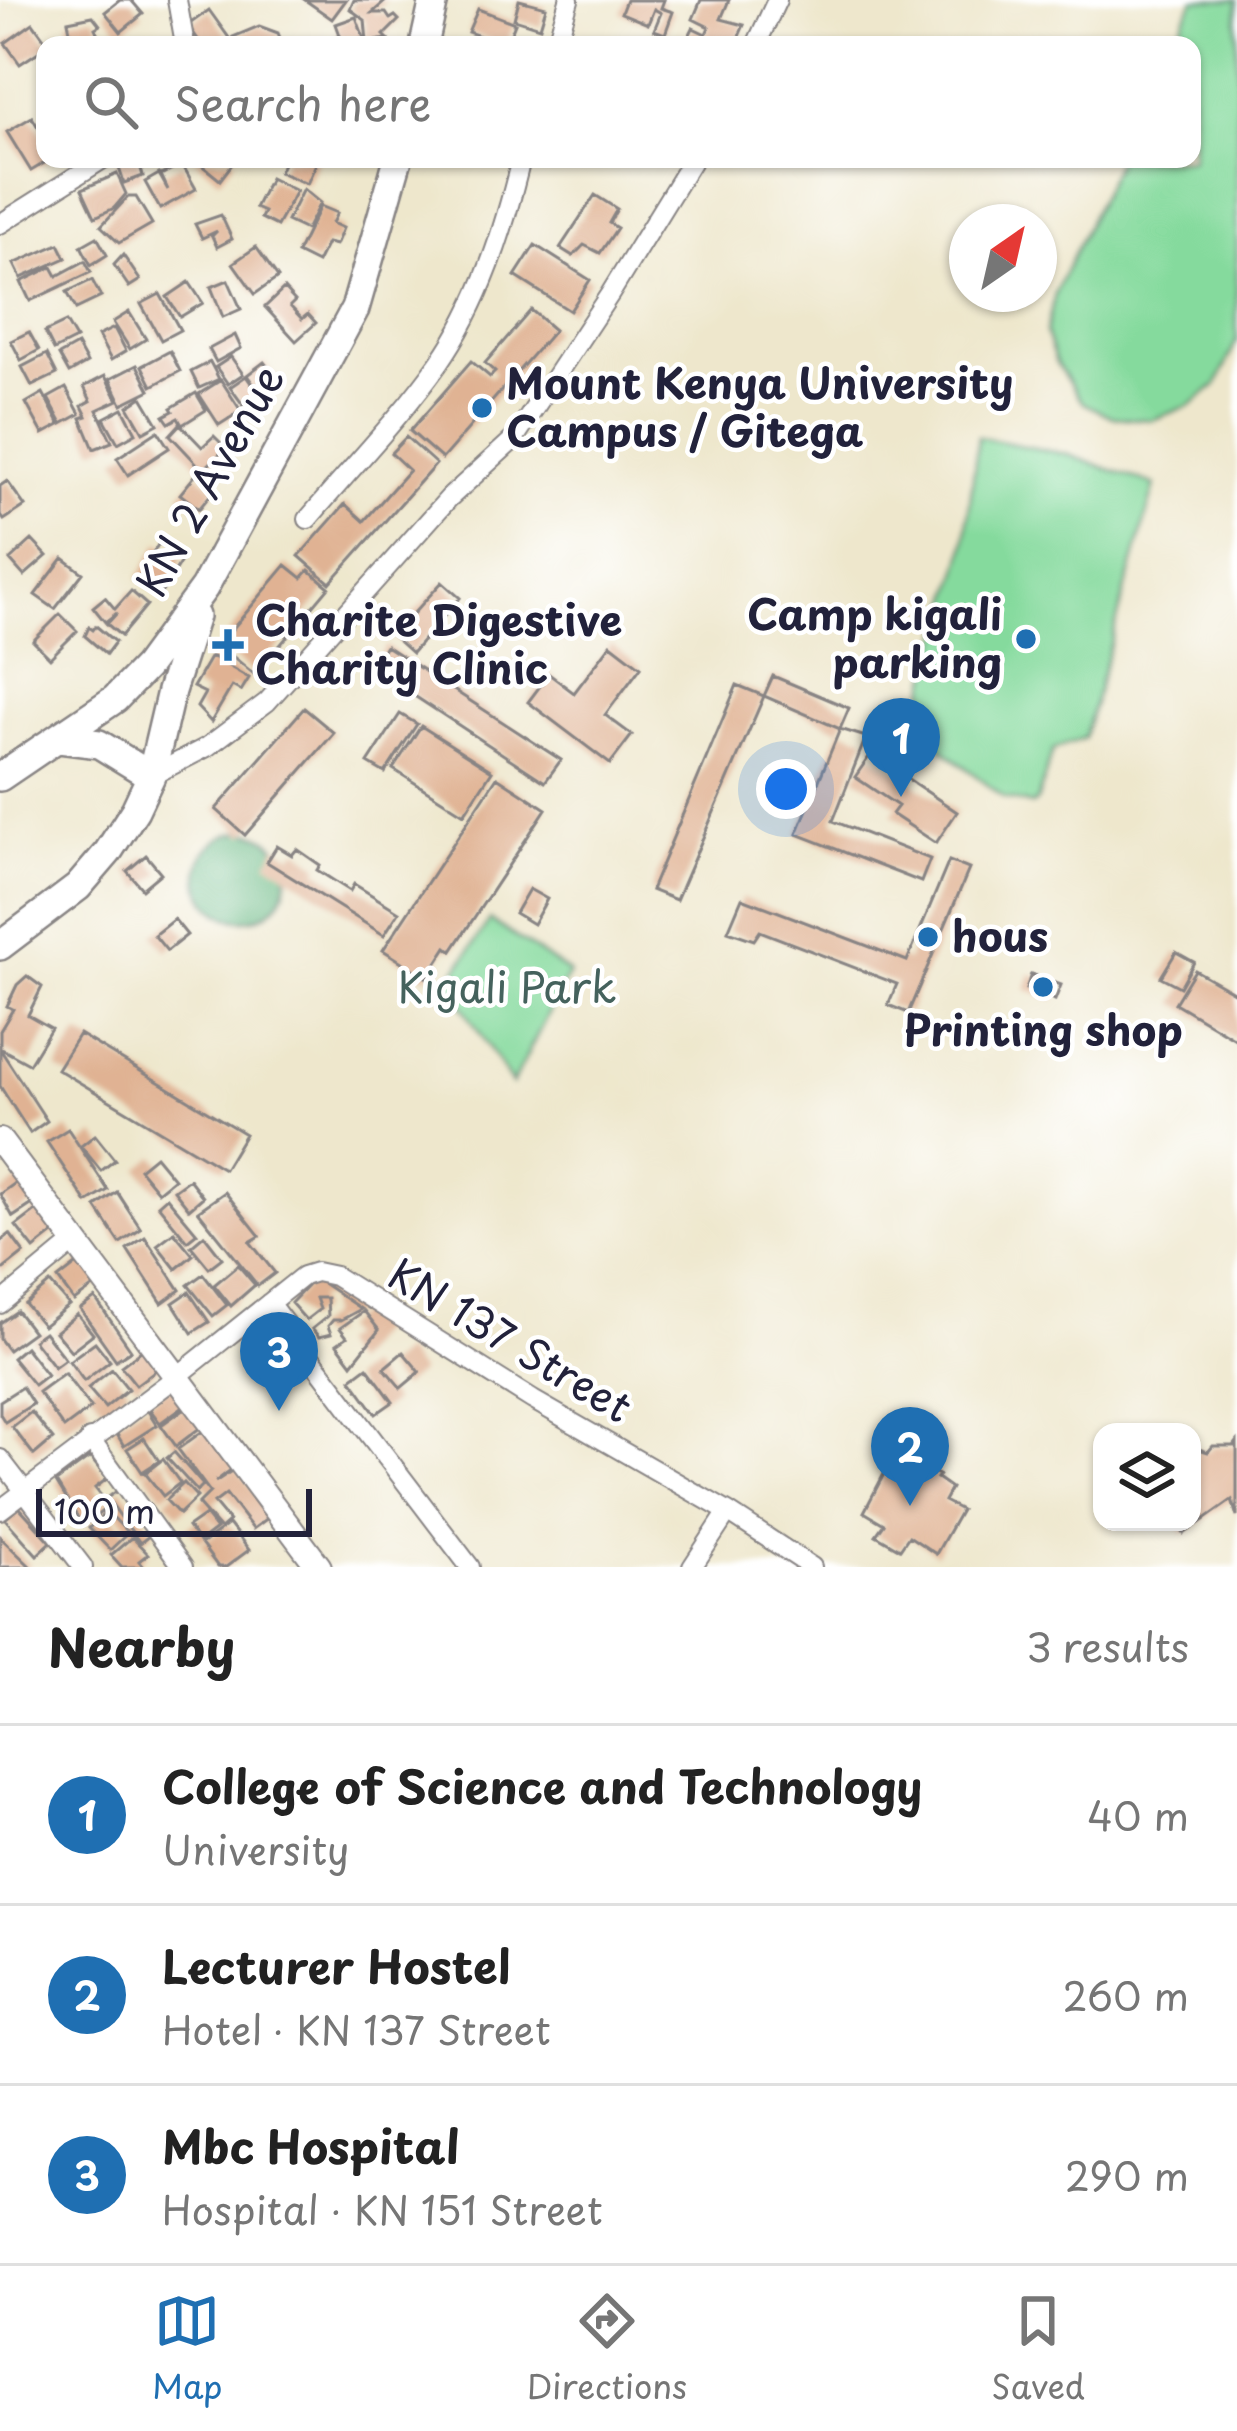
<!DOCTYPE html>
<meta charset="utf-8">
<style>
:root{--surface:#fff;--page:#f2f2f2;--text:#222;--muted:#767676;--line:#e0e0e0;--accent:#1f6fb2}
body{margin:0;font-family:"Playpen Sans",sans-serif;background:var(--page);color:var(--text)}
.controls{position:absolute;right:36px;bottom:36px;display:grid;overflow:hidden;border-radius:24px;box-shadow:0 3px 9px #0004}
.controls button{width:108px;height:108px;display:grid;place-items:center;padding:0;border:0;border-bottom:3px solid var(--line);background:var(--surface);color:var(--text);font:60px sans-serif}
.compass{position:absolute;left:949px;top:204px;width:108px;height:108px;border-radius:50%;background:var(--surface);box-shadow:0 3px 9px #0004;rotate:34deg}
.scale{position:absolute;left:36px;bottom:30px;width:276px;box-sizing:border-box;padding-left:12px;border:6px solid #22223b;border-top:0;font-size:33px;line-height:42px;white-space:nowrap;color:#22223b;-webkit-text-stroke:9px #fff;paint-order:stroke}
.you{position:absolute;left:786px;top:789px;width:42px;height:42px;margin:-30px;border:9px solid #fff;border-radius:50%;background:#1a73e8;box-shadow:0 0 0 18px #1a73e833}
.badge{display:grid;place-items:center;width:78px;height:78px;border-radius:50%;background:var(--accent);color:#fff;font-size:39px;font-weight:700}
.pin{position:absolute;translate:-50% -99px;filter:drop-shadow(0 3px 6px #0008)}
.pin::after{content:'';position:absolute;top:63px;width:42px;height:36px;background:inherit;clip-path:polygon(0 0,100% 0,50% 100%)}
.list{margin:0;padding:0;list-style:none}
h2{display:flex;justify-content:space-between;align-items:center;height:156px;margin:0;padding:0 48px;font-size:51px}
h2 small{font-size:39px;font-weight:400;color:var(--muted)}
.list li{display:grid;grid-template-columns:78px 1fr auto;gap:36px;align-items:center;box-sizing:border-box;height:180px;padding:0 48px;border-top:3px solid var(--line)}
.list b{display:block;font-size:45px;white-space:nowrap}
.list p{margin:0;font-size:39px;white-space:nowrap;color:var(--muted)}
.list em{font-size:39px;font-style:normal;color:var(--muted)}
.icon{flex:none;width:66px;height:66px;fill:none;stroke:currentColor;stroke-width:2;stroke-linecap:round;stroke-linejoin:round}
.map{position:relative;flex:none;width:1237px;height:1567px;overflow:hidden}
.search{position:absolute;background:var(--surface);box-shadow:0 3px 9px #0004;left:36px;right:36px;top:36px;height:132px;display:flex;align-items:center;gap:30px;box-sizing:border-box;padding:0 42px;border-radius:24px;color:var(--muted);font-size:45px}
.sheet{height:696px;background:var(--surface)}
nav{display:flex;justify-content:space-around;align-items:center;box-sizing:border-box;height:168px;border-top:3px solid var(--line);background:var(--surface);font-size:33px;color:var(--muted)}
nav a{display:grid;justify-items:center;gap:6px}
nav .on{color:var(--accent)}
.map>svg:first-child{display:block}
.green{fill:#85da9d;stroke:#547e6c;stroke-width:3}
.forest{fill:#6cba84;stroke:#476e60;stroke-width:3}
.building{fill:#e0b293}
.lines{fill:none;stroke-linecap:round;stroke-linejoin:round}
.minor-casing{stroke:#888484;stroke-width:22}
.tertiary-casing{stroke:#888484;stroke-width:28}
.secondary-casing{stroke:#888484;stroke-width:32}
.minor{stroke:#fff;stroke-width:18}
.tertiary{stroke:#fff;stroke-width:24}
.secondary{stroke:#fff;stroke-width:27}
.poi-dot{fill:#1f6fb2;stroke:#fff;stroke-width:4.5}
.labels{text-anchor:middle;stroke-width:9;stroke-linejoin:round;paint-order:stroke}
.poi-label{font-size:42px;font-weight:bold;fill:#22223b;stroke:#fff;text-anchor:start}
.street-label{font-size:42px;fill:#22223b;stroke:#fff}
.park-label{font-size:42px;fill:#45625d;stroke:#fff}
</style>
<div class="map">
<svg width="1237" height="1567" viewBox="0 0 1237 1567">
<rect width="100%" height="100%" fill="#fff"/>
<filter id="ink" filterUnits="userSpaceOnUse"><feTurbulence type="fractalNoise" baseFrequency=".00833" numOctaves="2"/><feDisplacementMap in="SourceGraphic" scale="24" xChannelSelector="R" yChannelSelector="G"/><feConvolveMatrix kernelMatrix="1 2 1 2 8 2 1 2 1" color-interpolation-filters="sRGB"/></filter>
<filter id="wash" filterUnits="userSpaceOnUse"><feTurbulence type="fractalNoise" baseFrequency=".004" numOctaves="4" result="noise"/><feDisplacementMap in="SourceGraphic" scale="48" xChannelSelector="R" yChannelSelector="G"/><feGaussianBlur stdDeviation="2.7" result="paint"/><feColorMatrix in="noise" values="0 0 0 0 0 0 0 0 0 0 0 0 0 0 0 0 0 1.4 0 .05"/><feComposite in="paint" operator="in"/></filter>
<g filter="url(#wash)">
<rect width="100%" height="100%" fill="#eee7cc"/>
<path class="green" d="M1194,0h43v340l-20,45 -26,20 -39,15 -39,-3 -30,-14 -27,-40 -10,-30 9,-40 63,-134h74v-114h-20z
M978,437l87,17 90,31 -71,253 -31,12 -16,51 -5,4 -28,-7 -89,-71 49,-176z
M490,920l79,53 -57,111 -64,-101z"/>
<path class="forest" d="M199 876a44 44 0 1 1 88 0a44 44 0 1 1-88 0Z"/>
<g id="blocks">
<path class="building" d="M120,0h11l12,14 -22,18 -16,-20z
M305,0h41l-14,19z
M354,0h33l-15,13h14l4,6 5,-3 4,4 -15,15 4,4 -21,3 -2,-22 -15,-11z
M519,0l27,7 -6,20 -26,-8z
M626,0h38l-3,8 12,4 -8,22 -11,-4 7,-17 -7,-4 -6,15 -27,-11z
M701,0h28l-8,19 23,6 -9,20h-25l-21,-9 4,-8 13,6 3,-7 -16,-8z
M478,9l37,14 -9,22 -38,-13z
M209,10l20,28 -10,7h-17l-14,-20z
M93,16l7,9 -5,3 8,17h-30l-5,-24z
M356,17l8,21 -27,7 -3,-8 6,-2 -4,-11z
M33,23l16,22 -29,19 -15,-21z
M259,26l19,7 5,12h-46l-4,-8z
M32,117l13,22v20h6l-20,12 -24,-39z
M116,159h22l5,17 -19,7z
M194,159h42l-16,21z
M285,159h33l-11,25 -28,-12z
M182,164l14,25 -36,20 -15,-27 14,-8 9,16 -7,-15z
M117,174l9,20 -12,14 -19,9 -13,-28z
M270,178l26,13 -19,35 -16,-8 3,-6 -9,-4z
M303,189l17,14 -14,27 -19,-9z
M595,195l22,14 -8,14 8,5 -17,25 -16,-8 -11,11 -13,-8z
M128,197h8l16,27 -33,19 -18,-17z
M320,206l17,7 -5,10 11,5 -7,17 -9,-2 -10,20 -20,-10z
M221,215l11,24 -15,8 -5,-11 5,-5 -15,7 -7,-14z
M97,237l10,18 -16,10 -10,-19z
M59,244l7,14 -45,20 -7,-14z
M535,245l55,35 -20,31 -55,-35z
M256,247l22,31 -23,16 -22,-31z
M123,255l17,25 -11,7 -15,-22z
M85,261l6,11 -61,29 -9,-19 31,-15 5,9z
M92,280l9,17 -25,12 -9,-17z
M228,280l13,29 -18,8 -12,-30z
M189,282l14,21 -23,14 -13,-20z
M284,289l11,12 -5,5 12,13 6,-5 8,9 -20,18 -31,-34z
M160,294l20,36 -19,10 -20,-36z
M531,310l23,20 -112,129 -32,-28 61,-70 19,16 5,-5 -10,-9z
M129,312l17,27 -16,10 -17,-27z
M66,322l10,17 -22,11 -9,-18z
M114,328l12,23 -15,9 -13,-24z
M29,332l10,18 -18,10 -10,-19z
M235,335l6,13 -25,14 -7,-13z
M77,345l10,18 -18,10 -10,-18z
M170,351l10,20 -28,15 -10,-20z
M47,354l10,20 -25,12 -10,-19z
M231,357l12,17 -15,10 -12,-17z
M210,362l9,17 -20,9 -8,-16z
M264,362l13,17 -18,13 -12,-17z
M137,365l13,25 -28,14 -12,-25z
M105,376l13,24 -21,10 15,32 -18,7 -13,-31 6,-2 -5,-10 9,-5 -7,-14z
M246,376l13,19 -16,10 -13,-18z
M221,380l20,31 -22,14 -20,-31z
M66,388l14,26 -18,10 -14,-26z
M43,393l17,32 -17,9 -17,-31z
M196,393l10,17 -24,15 -4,-7 -9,5 -5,-7 9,-5 -2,-3z
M142,397l16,27 -15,8 -15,-26z
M123,408l13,25 -18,10 -14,-25z
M180,424l22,23 12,-11 12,12 -23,22 -33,-35z
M158,431l11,17 -41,27 -11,-17z
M406,437l30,27 -106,119 -31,-27 46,-52 19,17 45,-51 -18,-17z
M197,473l19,15 -17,21 -19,-15z
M7,481l18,25 -21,14 -4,-6v-28z
M32,540l15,16 -23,20 -14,-16z
M159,543l24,15 -21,34 -24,-14z
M63,558l20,15 -28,36 -20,-14z
M286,565l16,13 7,-8 20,17 -74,88 -36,-30z
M442,582l18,16 -48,55 -19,-17z
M131,591l16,14 -26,31 -14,-12 10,-11 -12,9 -12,-15 12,-10 10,12z
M60,614l17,17 -27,27 -17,-17z
M96,626l19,16 -9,12 -21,-18 4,-9 4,3z
M611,644l30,23 -36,48 27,20 -22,29 -82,-62 21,-28 25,19z
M386,646l175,114 -16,22 -173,-114z
M211,656l38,22 -8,13 -9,-5 -21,36 -14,-15 8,-14 -12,-6z
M773,676l76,32 -9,21 -76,-33z
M737,685l27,11 -88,204 -25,-10z
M304,708l30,25 -89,102 -29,-26z
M400,714l17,10 -32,49 -17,-10z
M421,726l71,45 -28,43 -71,-45z
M840,729l26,8 -33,84 97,38 -9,23 -124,-48z
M871,754l86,58 -21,31 -44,-29 6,-8 -43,-29z
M497,777l49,32 -94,142 -5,-4 -20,31 -44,-28z
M277,846l15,9 5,-6 23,16 -3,5 33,21 4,-7 45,28 -15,23 -117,-73z
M146,855l15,18 -19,16 -15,-18z
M949,861l20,8 -61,144 -20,-8 9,-21 -137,-53 -6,9 -26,-9 14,-33 165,63z
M529,889l18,10 -14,25 -18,-11z
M174,919l13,16 -20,16 -13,-16z
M1176,952l18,10 -14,25 -19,-10z
M1195,970l42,24v46l-62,-37z
M1031,974l30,11 -6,15 -29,-11z
M27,976l15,11 -14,28 23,13 -22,36 -29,-16v-17l13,-22 -6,-3 10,-21z
M79,1034l166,100 -21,35 -167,-100z
M0,1049l47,72 -17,12 -30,-47z
M68,1129l40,61 -21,13 -40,-61z
M95,1135l20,25 -14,11 -20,-25z
M155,1156l19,23 -16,13 -19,-23z
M21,1179l16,22 -24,16 -13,-23z
M189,1179l14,18 -14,12 -15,-19z
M117,1192l24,37 -21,14 -24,-36z
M225,1192l35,44 -10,6 25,31 -17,13 -60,-75z
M167,1197l30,36 -10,8 -29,-36z
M45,1204l17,23 -28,22 -18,-23z
M174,1232l19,23 -17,14 -19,-24z
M10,1234l14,19 -24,19v-30z
M204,1235l18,23 -13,10 -18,-22z
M145,1237l35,53 -18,13 -35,-54z
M85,1258l17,23 -28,20 -16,-22z
M238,1265l17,20 -24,21 -17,-21z
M203,1274l24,31 -14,11 -25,-31z
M315,1278l46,31 -20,11h-8l-5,6 3,8 -12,3 -7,-8 16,-13 -1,-18h-11l4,11 -14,11 -15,-17z
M50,1283l19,22 -26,21 -18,-22z
M189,1292l20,30 -17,11 -19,-30z
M95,1298l36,52 -15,10 -36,-51z
M17,1311l16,21 -25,18 -8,-11v-16z
M364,1311l15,19 -27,34 -15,-20 10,-7 -7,-9z
M77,1314l16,20 -22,17 -16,-19z
M273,1316l28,37 -24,18 -29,-36z
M44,1332l21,27 -11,8 -21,-27z
M95,1342l15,19 -26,20 -15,-20z
M150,1344l15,19 -29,22 -15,-19z
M25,1347l22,28 -13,10 -22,-27z
M403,1352l17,20 -19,16 -17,-20z
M367,1367l26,35 -17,12 -25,-35z
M112,1369l16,20 -23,19 -17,-20z
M64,1373l27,35 -27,20 -26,-36z
M175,1383l14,19 -29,21 -14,-19z
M22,1387l11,17 -28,18 -5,-8v-13z
M191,1404l14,20 -29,22 -15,-21z
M144,1405l13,20 -33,21 -12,-20z
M31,1412l22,27 -19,16 -22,-28z
M207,1428l29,38 -21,16 21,-14 36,47 -19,14 -27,-35 -12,9 15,18 -9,8 -22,-25 12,-12 -32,-43z
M144,1438l15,23 -17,11 -15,-23z
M1237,1442v75l-5,-17 -48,34 -9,-12h17v-64l7,-9 9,3 5,-6h21z
M174,1452l29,33 -6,6 -30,-33z
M895,1453l44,22 -2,3 14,10 -7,13 17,9 -25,44 -27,-18 -9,13 -24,-14 8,-11 -20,-12z
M90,1457l17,22 -12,9 14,18 -26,20 -27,-44z
M163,1459l17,24 -17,13 -18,-23z
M184,1483l13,14 -18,17 -13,-14z
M121,1488l33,44 -14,11 -33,-45z
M19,1507l32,35 -14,13 -32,-36z
M107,1511l21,22 -18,17 -21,-22z
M205,1515l11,14 -17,13 -11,-15z
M229,1524l20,26 -23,17h-8l-17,-23z
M0,1537l31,30h-31z
M132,1537l16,17 -9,7 5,6h-22l-11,-12z"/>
</g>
</g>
<g filter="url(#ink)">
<use href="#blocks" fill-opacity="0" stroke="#888484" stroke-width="3"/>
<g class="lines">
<defs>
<path id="minor" d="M177,0l8,45
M556,45l13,-45
M756,45l21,-45
M0,224l103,-65
M308,519c43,-51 92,-101 131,-156 42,-60 65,-133 82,-204
M151,776l56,-29 60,-45 182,-204 65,-59 96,-145 83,-135
M269,1303l201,264
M0,1304l76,-63
M90,1439l93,128
M0,1459l83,108
M0,1510l179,-135 124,-99 13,-4 19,4 198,124 195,112 84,55
M692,1567l36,-55"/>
<path id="tertiary" d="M0,1141l319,426"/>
<path id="secondary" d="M424,45l10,-45
M59,739l40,5 52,32
M0,777l115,-78 31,-32 58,-79 151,-279 43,-150
M0,946l78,-59 30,-35 27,-42 16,-34 20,-85 24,-75"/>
</defs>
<use href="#minor" class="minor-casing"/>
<use href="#tertiary" class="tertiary-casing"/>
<use href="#secondary" class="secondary-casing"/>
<use href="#minor" class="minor"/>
<use href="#tertiary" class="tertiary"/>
<use href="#secondary" class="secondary"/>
</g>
</g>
<g class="poi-dot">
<circle cx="482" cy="408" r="12"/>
<circle cx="1026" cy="639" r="12"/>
<path d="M222 627h12v12h12v12h-12v12h-12v-12h-12v-12h12z"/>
<circle cx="928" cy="937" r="12"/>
<circle cx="1043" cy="987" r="12"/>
</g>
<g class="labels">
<g class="poi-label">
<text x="506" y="399">Mount Kenya University<tspan x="506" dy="48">Campus / Gitega</tspan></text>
<text x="1002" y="630" text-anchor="end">Camp kigali<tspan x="1002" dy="48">parking</tspan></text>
<text x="255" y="636">Charite Digestive<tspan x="255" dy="48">Charity Clinic</tspan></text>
<text x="952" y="952">hous</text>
<text x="1043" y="1046" text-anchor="middle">Printing shop</text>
</g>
<g class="street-label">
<text transform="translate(210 481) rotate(-61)" y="15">KN 2 Avenue</text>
<text transform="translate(510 1341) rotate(31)" y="15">KN 137 Street</text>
</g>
<g class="park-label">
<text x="507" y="1003">Kigali Park</text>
</g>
</g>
</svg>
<div class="controls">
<button><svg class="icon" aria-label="layers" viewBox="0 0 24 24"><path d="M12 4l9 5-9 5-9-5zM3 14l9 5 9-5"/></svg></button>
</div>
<svg class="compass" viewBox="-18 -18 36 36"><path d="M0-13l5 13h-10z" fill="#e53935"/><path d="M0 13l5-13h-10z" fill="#767676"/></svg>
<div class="scale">100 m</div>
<div class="you"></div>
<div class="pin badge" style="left:901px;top:797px">1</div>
<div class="pin badge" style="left:910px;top:1506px">2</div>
<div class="pin badge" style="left:279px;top:1411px">3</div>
<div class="search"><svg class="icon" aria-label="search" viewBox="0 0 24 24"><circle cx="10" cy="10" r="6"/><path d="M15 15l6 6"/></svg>Search here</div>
</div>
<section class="sheet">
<h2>Nearby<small>3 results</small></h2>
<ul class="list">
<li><span class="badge">1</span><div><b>College of Science and Technology</b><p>University</p></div><em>40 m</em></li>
<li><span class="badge">2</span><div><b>Lecturer Hostel</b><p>Hotel · KN 137 Street</p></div><em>260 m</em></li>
<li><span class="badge">3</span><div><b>Mbc Hospital</b><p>Hospital · KN 151 Street</p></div><em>290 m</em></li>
</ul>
</section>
<nav>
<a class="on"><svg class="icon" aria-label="map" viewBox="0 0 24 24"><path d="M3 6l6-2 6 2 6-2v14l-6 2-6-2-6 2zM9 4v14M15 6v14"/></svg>Map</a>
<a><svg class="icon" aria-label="directions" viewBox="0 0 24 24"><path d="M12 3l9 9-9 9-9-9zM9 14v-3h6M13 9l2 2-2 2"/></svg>Directions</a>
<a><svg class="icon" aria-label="saved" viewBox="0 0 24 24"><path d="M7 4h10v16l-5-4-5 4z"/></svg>Saved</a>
</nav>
